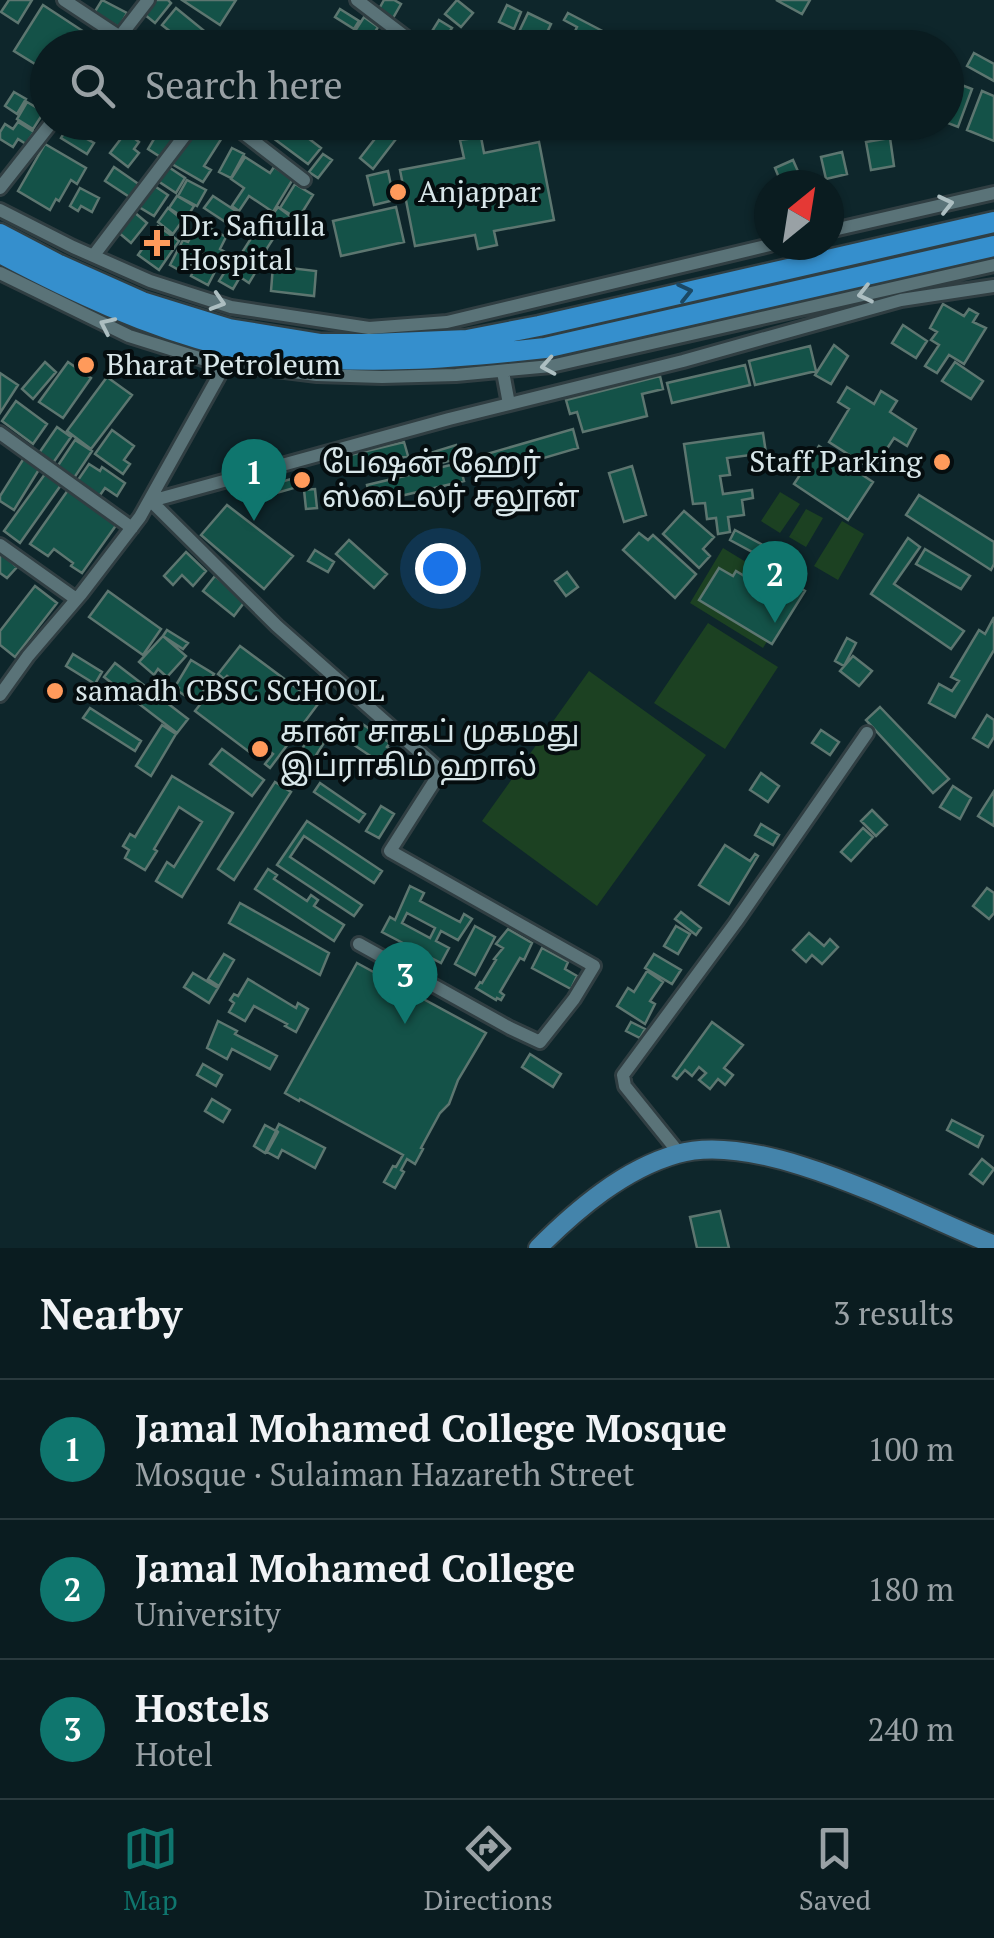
<!DOCTYPE html>
<meta charset="utf-8">
<style>
:root{--surface:#0a1c20;--page:#18292d;--text:#f1f3f6;--muted:#99a1a5;--line:#2a3a3e;--accent:#0f766e}
body{margin:0;font-family:"PT Serif","Noto Sans Tamil",serif;background:var(--page);color:var(--text)}
.compass{position:absolute;left:754px;top:170px;width:90px;height:90px;border-radius:50%;background:var(--surface);box-shadow:0 2px 8px #0004;rotate:30deg}
.you{position:absolute;left:440px;top:568px;width:35px;height:35px;margin:-25px;border:8px solid #fff;border-radius:50%;background:#1a73e8;box-shadow:0 0 0 15px #1a73e833}
.badge{display:grid;place-items:center;width:65px;height:65px;border-radius:50%;background:var(--accent);color:#fff;font-size:32px;font-weight:700}
.pin{position:absolute;translate:-50% -82px;filter:drop-shadow(0 2px 5px #0008)}
.pin::after{content:'';position:absolute;top:52px;width:35px;height:30px;background:inherit;clip-path:polygon(0 0,100% 0,50% 100%)}
.list{margin:0;padding:0;list-style:none}
h2{display:flex;justify-content:space-between;align-items:center;height:130px;margin:0;padding:0 40px;font-size:42px}
h2 small{font-size:32px;font-weight:400;color:var(--muted)}
.list li{display:grid;grid-template-columns:65px 1fr auto;gap:30px;align-items:center;box-sizing:border-box;height:140px;padding:0 40px;border-top:2px solid var(--line)}
.list b{display:block;font-size:38px;white-space:nowrap}
.list p{margin:0;font-size:32px;white-space:nowrap;color:var(--muted)}
.list em{font-size:32px;font-style:normal;color:var(--muted)}
.icon{flex:none;width:55px;height:55px;fill:none;stroke:currentColor;stroke-width:2;stroke-linecap:round;stroke-linejoin:round}
.map{position:relative;flex:none;width:994px;height:1248px;overflow:hidden}
.search{position:absolute;background:var(--surface);box-shadow:0 2px 8px #0004;left:30px;right:30px;top:30px;height:110px;display:flex;align-items:center;gap:25px;box-sizing:border-box;padding:0 35px;border-radius:55px;color:var(--muted);font-size:38px}
.sheet{height:550px;background:var(--surface)}
nav{display:flex;justify-content:space-around;align-items:center;box-sizing:border-box;height:140px;border-top:2px solid var(--line);background:var(--surface);font-size:28px;color:var(--muted)}
nav a{display:grid;justify-items:center;gap:5px}
nav .on{color:var(--accent)}
.map>svg:first-child{display:block}
.green{fill:#1c4122}
.building{fill:#145248;stroke:#5d7670;stroke-width:2.5;fill-rule:evenodd}
.lines{fill:none;stroke-linecap:round;stroke-linejoin:round}
.minor-casing{stroke:#303e42;stroke-width:18}
.major-casing{stroke:#303e42;stroke-width:22}
.highway-casing{stroke:#303e42;stroke-width:25}
.minor{stroke:#5a7378;stroke-width:12}
.major{stroke:#4484ab;stroke-width:18}
.highway{stroke:#358fcd;stroke-width:20}
.oneway{stroke:#acbec1}
.oneway2{stroke:#1b4864}
.poi-dot{fill:#ff9a5b;stroke:#050d0f;stroke-width:4}
.labels{text-anchor:middle;stroke-width:8;stroke-linejoin:round;paint-order:stroke}
.poi-label{font-size:30px;fill:#d8e6e9;stroke:#050d0f;text-anchor:start}
</style>
<div class="map">
<svg width="994" height="1248" viewBox="0 0 994 1248">
<rect width="100%" height="100%" fill="#0e262b"/>
<path class="green" d="M780,492l20,12 -20,29 -19,-12z
M806,509l17,9 -17,29 -17,-10z
M842,521l22,13 -26,46 -24,-14z
M723,548l74,45 -34,55 -73,-45z
M708,623l70,44 -53,82 -71,-46z
M589,671l117,84 -109,151 -115,-85z"/>
<path class="building" d="M9,0h23l-14,23 -17,-11z
M102,0l25,13 -8,14 -25,-14z
M155,0h13l3,3 -16,20 -11,-9z
M182,0h54l-16,25z
M384,0h10l7,4 -8,14 -14,-9z
M457,0l16,13 -12,14 -16,-13z
M776,0h34l-8,14z
M43,5l52,34 -6,9h-41v24l-34,-21z
M507,5l14,7 -7,17 -15,-7z
M176,8l48,39 -1,1h-32l-29,-23z
M340,9l19,12 -5,8 -19,-12z
M528,13l23,11 -11,23 -23,-11z
M568,13l46,24 -5,11h-42l10,-21 -13,-7z
M364,17l14,10 -8,13 -15,-9z
M439,20l13,8 -13,20h-3l-10,-7z
M974,53l20,11v17l-27,-15z
M946,79l26,10 -14,38 -13,-5z
M982,91l12,5v45l-27,-11z
M14,92l12,7 -9,15 -12,-8z
M27,102l17,10 -11,17 -16,-10z
M18,122l16,10 -8,12 -8,-5 -5,8 -13,-8v-7l5,-8 8,5z
M164,122h12l6,4 -20,32 -14,-9z
M199,122h10l16,11 -21,33 7,4 -8,12 -31,-18z
M266,122h21l34,26 -13,16 -35,-26 5,-6z
M388,122h21l-36,47 -13,-11z
M67,128l27,15 -7,11 -26,-16z
M126,132l13,10 -5,7 5,4 -11,14 -18,-14z
M481,137l3,16 55,-11 15,78 -60,11 3,14 -19,4 -3,-14 -60,11 -15,-76 64,-12 -4,-18z
M890,138l4,28 -23,4 -5,-28z
M45,144l41,24 -9,16 -6,-4 -12,21 -3,-2 -6,11 -32,-19z
M232,148l12,6 -13,24 -12,-6z
M842,152l5,22 -21,5 -5,-22z
M323,154l9,6 -14,18 -9,-6z
M245,157l25,16 4,-6 19,12 -20,33 -24,-16 -10,15 -7,-5 12,-18 -13,-9z
M793,160l11,25h-22l-7,-17z
M167,166l18,12 -9,15 -18,-12z
M114,167l26,18 -9,13 -26,-17z
M388,171l6,29 -20,5 -7,-29z
M187,180l19,10 -9,16 -19,-10z
M295,184l18,11 -15,24 -18,-11z
M153,185l15,10 -14,21 -15,-9z
M80,188l19,10 -7,14 -11,-6 -3,5 -8,-5z
M177,196l17,10 -8,13 -17,-11z
M213,196l26,17 -9,12 -26,-17z
M278,207l12,9 -15,21 -12,-9z
M396,207l8,35 -63,14 -8,-35z
M168,208l15,12 -10,14 -15,-12z
M134,212l13,11 -16,20 -13,-11z
M199,222l27,15 -6,12 5,3 -17,33 -17,-9 12,-23 -3,-1 -8,14 -8,-5 -5,9 -9,-5 13,-25 5,2z
M158,226l21,15 -20,29 -21,-15z
M257,229l16,10 -16,25 -16,-10z
M234,257l10,7 2,-4 12,8 -9,15 -9,-6 -7,12 -14,-8z
M273,266l43,5 -2,25 -43,-5z
M943,304l21,12 5,-7 9,5 -5,8 13,6 -22,36 -15,-9 -12,18 -12,-7 14,-21 -8,-5 6,-8 -7,-4z
M903,325l24,16 -11,17 -24,-15z
M834,345l14,11 -17,28 -16,-9z
M810,346l6,25 -61,14 -6,-24z
M45,362l11,10 -23,27 -11,-10z
M68,362l23,16 -28,40 -24,-16z
M955,362l28,19 -12,18 -29,-18z
M745,365l5,20 -78,18 -5,-20z
M0,373l18,12 -18,28z
M660,376l3,13 -21,5 5,22 -64,16 -6,-20 -7,2 -4,-14z
M107,377l25,18 -41,54 -24,-18z
M847,387l27,17 7,-13 16,10 -7,11 26,17 -9,17 -13,-8 -21,32 -44,-28 20,-33 -11,-7z
M16,401l31,23 -14,20 -31,-23z
M57,427l14,10 -20,29 -14,-10z
M573,429l5,19 -99,29 -6,-19z
M112,430l22,16 -10,14 6,4 -7,10 -28,-20z
M763,433l3,20 -39,5 3,17 -10,1 3,18 29,-4 1,8 -11,2 2,15 -16,2 2,15 -12,2 -2,-16 -9,1 -2,-16 -12,1 -9,-60z
M75,440l17,11 -20,30 -17,-11z
M404,442l4,14 -63,15 -3,-14z
M456,445l4,13 -40,11 -3,-12z
M819,446l54,36 -25,38 -54,-36z
M24,458l16,10 -26,42 -14,-9v-5z
M326,458l16,2 -1,12 -16,-2z
M459,463l5,18 -93,22 -4,-18z
M89,464l11,7 2,-4 23,16 -8,13 -12,-8 -7,10 -22,-15z
M632,466l14,49 -22,7 -15,-49z
M45,474l16,11 -41,58 -16,-12z
M298,477l3,9 -28,8 -3,-9z
M315,489l2,19 -11,1 -2,-19z
M68,490l49,34 -35,49 -11,-7 2,-3 -19,-14 -6,7 -18,-12z
M919,495l75,47v22l-3,6 -85,-55z
M227,505l66,51 -29,33 -63,-54z
M684,511l30,26 -11,12 7,7 -11,12 -36,-34z
M735,530l26,14 -5,10 -26,-14z
M639,533l9,7 5,-5 43,39 -21,24 -52,-48z
M908,538l12,9 -26,37 70,47 -13,18 -80,-55z
M349,540l38,34 -13,14 -38,-34z
M925,549l45,27 -9,13 -45,-25z
M315,550l19,12 -6,10 -20,-11z
M0,552l17,15 -10,11 -7,-5z
M186,552l20,19 -13,15 -11,-11 -9,10 -9,-9z
M719,568l14,8 3,-5 23,14 6,-9 3,1 4,-6 33,20 -33,53 -73,-44z
M567,572l11,15 -12,9 -11,-15z
M215,576l31,24 -12,16 -31,-25z
M35,586l22,17 -42,54 -15,-12v-14z
M108,591l53,38 -18,26 -54,-38z
M994,617v33l-39,67 -26,-14 10,-19 13,7 7,-10 -8,-4 28,-47 6,4z
M167,630l21,13 -5,6 -20,-13z
M163,636l23,20 -19,21 -9,-8 -4,6 -15,-13z
M847,638l9,5 -12,23 -9,-5z
M240,646l78,58 -48,64 -5,-4 8,-10 -9,-7 -8,10 -61,-46 19,-24 16,12 10,-13 -13,-10 -3,3 -6,-5z
M73,654l29,18 -7,12 -29,-18z
M853,656l19,15 -13,15 -19,-15z
M191,660l23,14 -18,29 -18,-12 1,-3 -3,-3z
M115,663l73,56 -11,14 -73,-56z
M880,707l69,72 -16,14 -67,-73z
M90,708l51,33 -6,10 -52,-33z
M987,715l7,5v17l-6,10 -15,-9z
M361,723l29,20 -3,4 8,5 -7,9 -7,-5 -3,5 -30,-20z
M162,725l14,9 -25,42 -15,-10z
M316,727l13,8 -30,47 -13,-8z
M821,730l18,12 -9,13 -18,-12z
M222,749l42,31 -12,16 -42,-32z
M761,773l18,13 -11,16 -18,-12z
M172,776l61,37 -51,84 -26,-16 11,-19 7,5 28,-45 -23,-15 -25,42 3,2 -12,19 -20,-12 4,-8 -6,-4 7,-12 5,3z
M275,782l16,10 -57,88 -16,-11z
M320,783l45,31 -6,8 -45,-30z
M953,786l18,12 -11,21 -20,-12z
M994,791v35l-16,-10z
M381,806l13,8 -15,24 -13,-7z
M872,810l15,15 -11,11 -15,-15z
M307,821l75,50 -8,12 -70,-47 -14,21 72,48 -8,11 -77,-51z
M761,824l18,11 -6,10 -18,-10z
M863,828l10,9 -22,24 -10,-9z
M725,845l25,16 5,-7 3,2 -29,48 -30,-19z
M268,869l9,6 -3,4 33,22 4,-6 7,5 -4,6 30,19 -10,16 -79,-52z
M410,886l14,7 -4,8 40,21 4,-8 8,5 -14,21 -17,-9 -5,10 13,7 -8,15 -59,-31 8,-15 5,3zM407,913l28,15 -5,10 -28,-15z
M987,888l7,5v20l-5,6 -16,-13z
M240,903l89,50 -9,22 -91,-52z
M681,912l20,16 -5,7 -21,-16z
M475,926l20,11 -20,38 -20,-11z
M676,926l14,8 -12,20 -14,-8z
M508,929l24,14 -8,17 -4,-2 -20,34 4,3 -3,5 -4,-2 -1,2 -20,-12 4,-6 2,1 14,-23 -2,-1 9,-11 -7,-4z
M809,933l15,13 6,-7 8,8 -16,17 -10,-9 -6,7 -13,-12z
M542,948l26,14 -3,7 12,7 -6,13 -39,-21z
M224,954l10,6 -15,26 -11,-7z
M654,954l27,16 -9,14 -27,-16z
M357,963l129,70 -28,47 -9,24 -9,9 -19,35 2,1 -8,15 -8,-5 -6,11 3,2 -9,16 -11,-6 9,-16 3,1 7,-12 -103,-56 -1,2 -14,-8z
M647,971l16,11 -13,19 5,3 -10,20 -28,-18 11,-18 6,4z
M193,973l25,15 -9,15 -25,-16z
M248,979l48,29 2,-5 10,6 -12,23 -11,-6 2,-2 -33,-18 -9,15 -16,-9 5,-9 -4,-3 4,-6 4,2z
M218,1021l19,10 -2,3 42,22 -7,13 -38,-20 -5,10 -20,-11z
M631,1022l14,7 -5,9 -14,-7z
M712,1022l31,23 -19,23 9,7 -8,10 -7,-6 -8,10 -11,-9 7,-7 -7,-6 -7,9 -7,-6 -8,9 -4,-3z
M530,1054l31,20 -8,13 -31,-20z
M203,1064l19,11 -6,11 -19,-11z
M212,1099l18,11 -7,12 -18,-11z
M952,1120l31,16 -5,11 -31,-17z
M279,1124l46,24 -10,20 -33,-18 -4,8 -11,-6 11,-20 -2,-2z
M265,1125l11,6 -11,22 -11,-7z
M982,1159l12,10 -11,15 -13,-10z
M720,1211l9,37h-32l-7,-31z"/>
<g class="lines">
<defs>
<path id="minor" d="M64,0l56,37
M357,0l63,48
M111,48l37,-48
M229,122l75,58
M0,188l52,-66
M0,210l73,37 77,34 81,26 138,21 78,-6 323,-77
M829,231l165,-38
M94,255l101,-133
M0,273l129,63 83,26 105,13 65,2 74,-2 95,-9 443,-101
M503,372l6,32
M0,433l132,95
M151,501l126,125 164,145 -51,80 204,115 -20,33 -34,43 -30,-14 -151,-84
M151,501l298,-82 234,-58 218,-61 93,-14
M0,545l76,54
M0,695l28,-39 53,-62 59,-77 86,-154
M679,1153l-54,-67 -2,-11 113,-153 131,-189"/>
<path id="major" d="M538,1248c39,-39 86,-79 139,-94 84,-25 235,58 315,90"/>
<path id="highway" d="M0,234l59,31 83,37 87,27 92,15h51l95,-4 72,-14 455,-104
M0,253c72,38 146,73 226,93 14,4 30,5 45,7 92,13 182,5 274,-5l449,-102"/>
</defs>
<use href="#minor" class="minor-casing"/>
<use href="#major" class="major-casing"/>
<use href="#highway" class="highway-casing"/>
<use href="#minor" class="minor"/>
<use href="#major" class="major"/>
<use href="#highway" class="highway"/>
</g>
<defs><path id="oneway-chevron" d="M-2-3.5L2.5 0L-2 3.5" fill="none" stroke-width="1.6" stroke-linecap="round" stroke-linejoin="round" transform="scale(2.5)"/></defs>
<g class="oneway">
<use href="#oneway-chevron" transform="translate(946 204) rotate(-13)"/>
<use href="#oneway-chevron" transform="translate(865 294) rotate(167)"/>
<use href="#oneway-chevron" transform="translate(218 302) rotate(17)"/>
<use href="#oneway-chevron" transform="translate(107 325) rotate(-155)"/>
<use href="#oneway-chevron" transform="translate(548 366) rotate(170)"/>
</g>
<use class="oneway2" href="#oneway-chevron" transform="translate(685 292) rotate(-13)"/>
<g class="poi-dot">
<circle cx="398" cy="192" r="10"/>
<path d="M152 228h10v10h10v10h-10v10h-10v-10h-10v-10h10z"/>
<circle cx="86" cy="365" r="10"/>
<circle cx="942" cy="462" r="10"/>
<circle cx="302" cy="480" r="10"/>
<circle cx="55" cy="691" r="10"/>
<circle cx="260" cy="749" r="10"/>
</g>
<g class="labels">
<g class="poi-label">
<text x="418" y="202">Anjappar</text>
<text x="180" y="236">Dr. Safiulla<tspan x="180" dy="34">Hospital</tspan></text>
<text x="106" y="375">Bharat Petroleum</text>
<text x="922" y="472" text-anchor="end">Staff Parking</text>
<text x="322" y="473">பேஷன் ஹேர்<tspan x="322" dy="34">ஸ்டைலர் சலூன்</tspan></text>
<text x="75" y="701">samadh CBSC SCHOOL</text>
<text x="280" y="742">கான் சாகப் முகமது<tspan x="280" dy="34">இப்ராகிம் ஹால்</tspan></text>
</g>
</g>
</svg>
<svg class="compass" viewBox="-18 -18 36 36"><path d="M0-13l5 13h-10z" fill="#e53935"/><path d="M0 13l5-13h-10z" fill="#99a1a5"/></svg>
<div class="you"></div>
<div class="pin badge" style="left:254px;top:521px">1</div>
<div class="pin badge" style="left:775px;top:623px">2</div>
<div class="pin badge" style="left:405px;top:1024px">3</div>
<div class="search"><svg class="icon" aria-label="search" viewBox="0 0 24 24"><circle cx="10" cy="10" r="6"/><path d="M15 15l6 6"/></svg>Search here</div>
</div>
<section class="sheet">
<h2>Nearby<small>3 results</small></h2>
<ul class="list">
<li><span class="badge">1</span><div><b>Jamal Mohamed College Mosque</b><p>Mosque · Sulaiman Hazareth Street</p></div><em>100 m</em></li>
<li><span class="badge">2</span><div><b>Jamal Mohamed College</b><p>University</p></div><em>180 m</em></li>
<li><span class="badge">3</span><div><b>Hostels</b><p>Hotel</p></div><em>240 m</em></li>
</ul>
</section>
<nav>
<a class="on"><svg class="icon" aria-label="map" viewBox="0 0 24 24"><path d="M3 6l6-2 6 2 6-2v14l-6 2-6-2-6 2zM9 4v14M15 6v14"/></svg>Map</a>
<a><svg class="icon" aria-label="directions" viewBox="0 0 24 24"><path d="M12 3l9 9-9 9-9-9zM9 14v-3h6M13 9l2 2-2 2"/></svg>Directions</a>
<a><svg class="icon" aria-label="saved" viewBox="0 0 24 24"><path d="M7 4h10v16l-5-4-5 4z"/></svg>Saved</a>
</nav>
